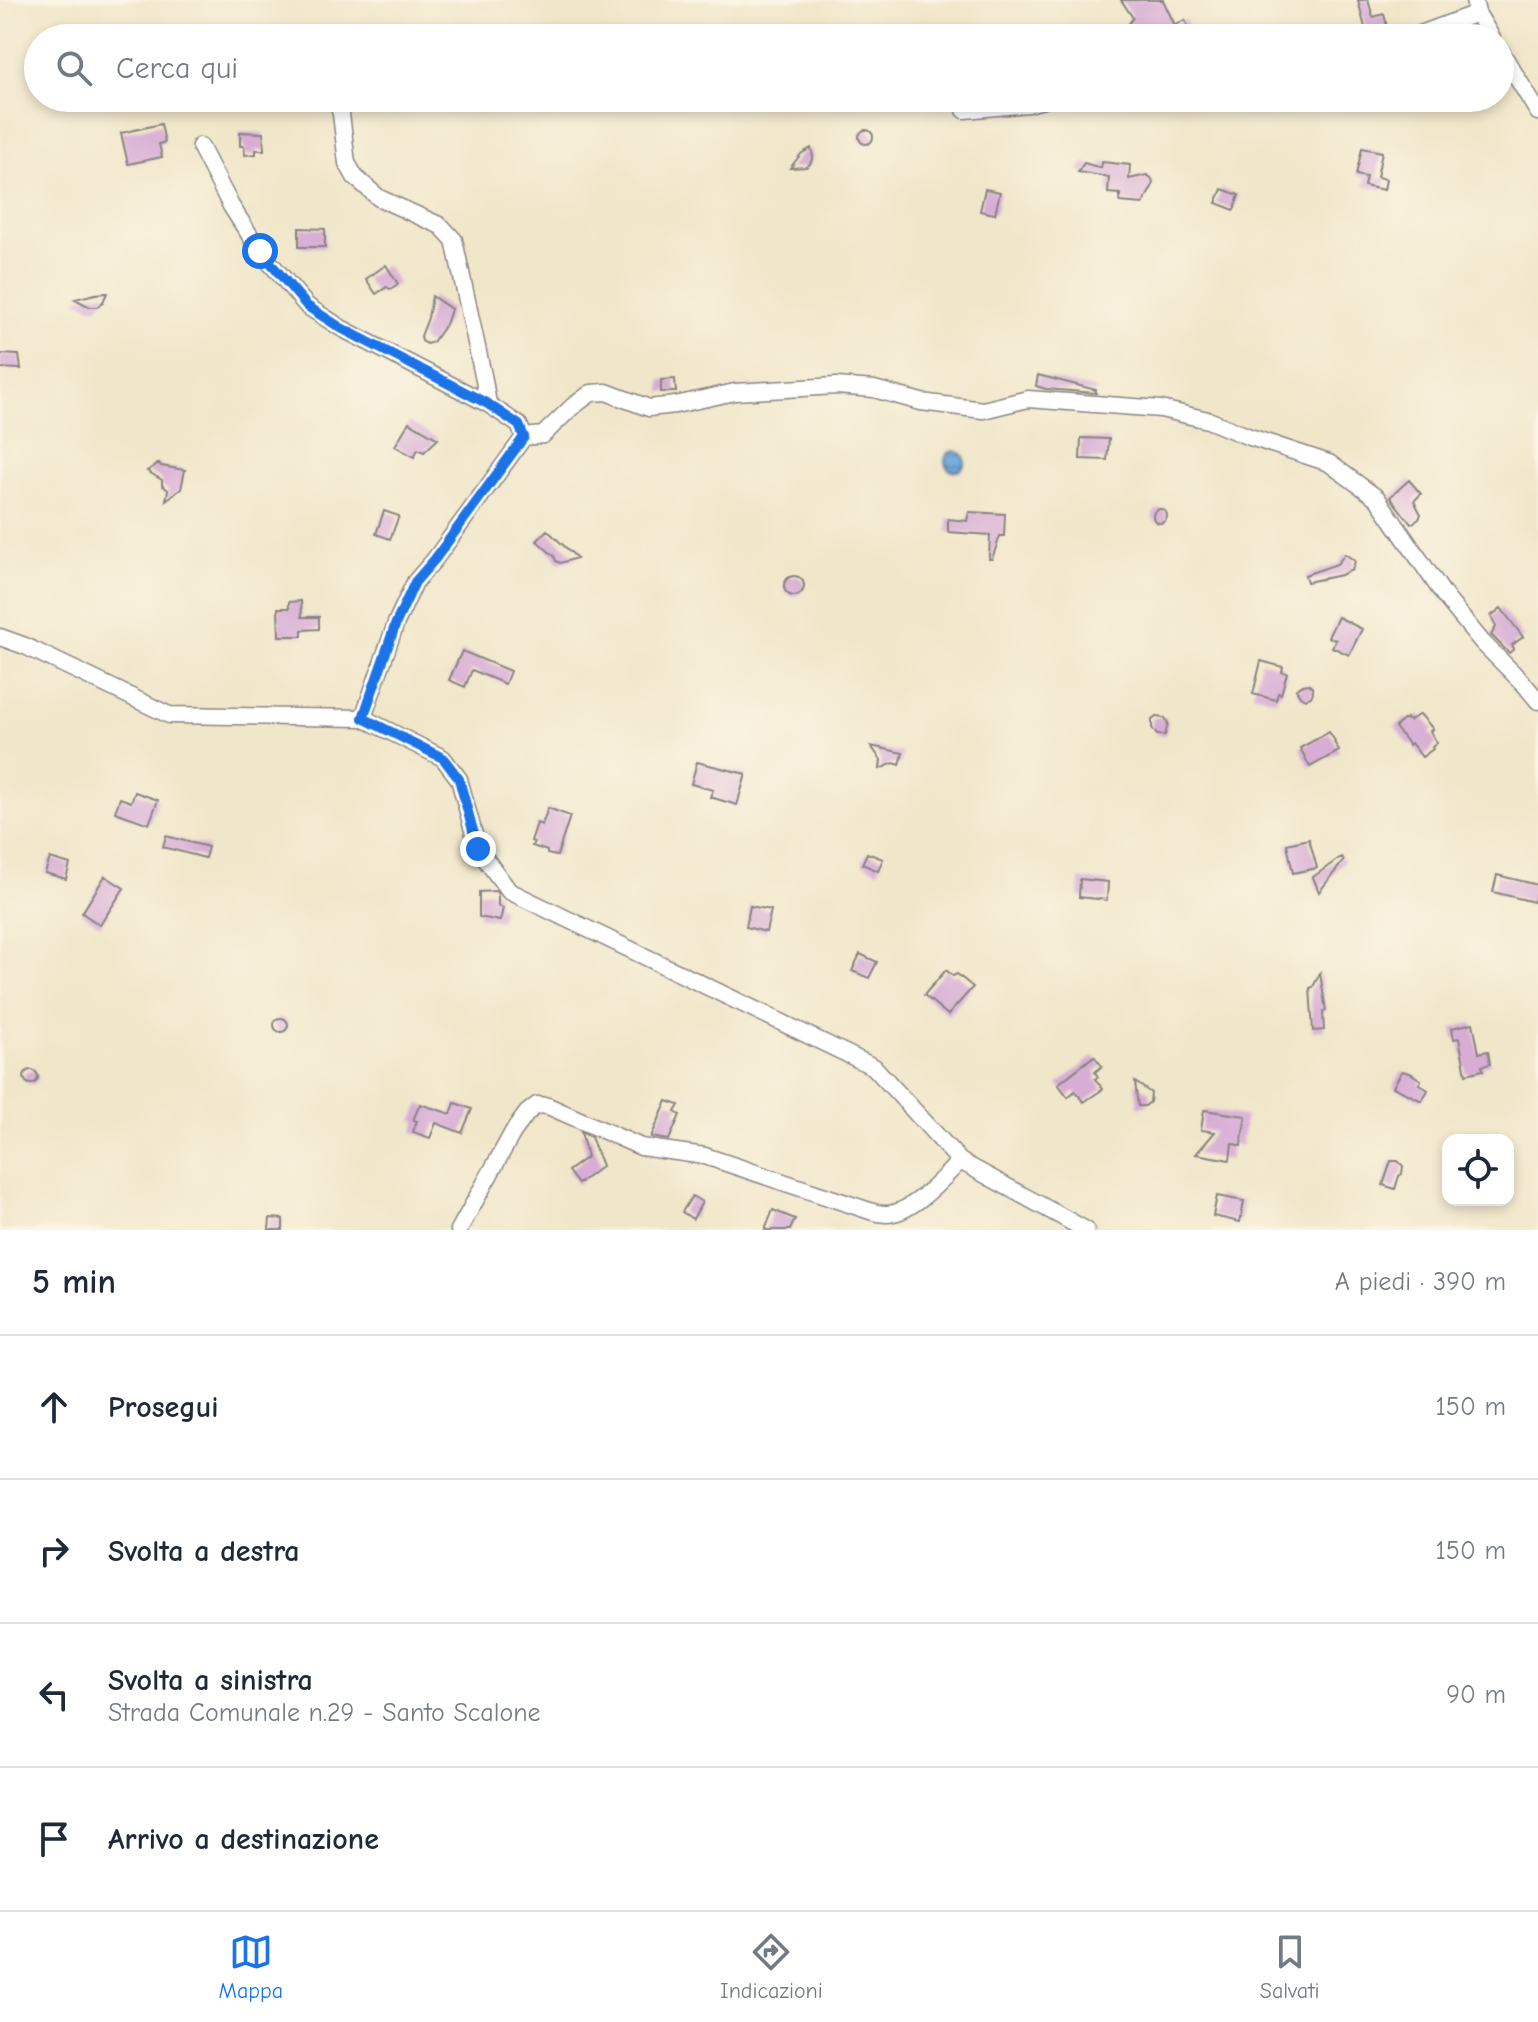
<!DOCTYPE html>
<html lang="it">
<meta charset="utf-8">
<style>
:root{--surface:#fff;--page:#f2f2f3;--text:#1f2937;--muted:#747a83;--line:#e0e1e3;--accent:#1a73e8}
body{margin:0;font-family:"Comic Neue",sans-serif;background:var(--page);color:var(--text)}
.controls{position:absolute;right:24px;bottom:24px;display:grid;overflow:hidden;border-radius:16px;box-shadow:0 4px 12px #0003}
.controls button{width:72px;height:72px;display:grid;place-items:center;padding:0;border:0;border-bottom:2px solid var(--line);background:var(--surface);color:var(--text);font:40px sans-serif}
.stop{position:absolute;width:24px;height:24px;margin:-18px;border:6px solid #1a73e8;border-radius:50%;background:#fff}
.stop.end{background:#1a73e8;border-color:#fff;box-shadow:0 2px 8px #0008}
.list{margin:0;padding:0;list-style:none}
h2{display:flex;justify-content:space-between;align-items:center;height:104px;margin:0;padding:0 32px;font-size:34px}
h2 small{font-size:26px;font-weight:400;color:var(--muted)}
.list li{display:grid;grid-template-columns:52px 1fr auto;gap:24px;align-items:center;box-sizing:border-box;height:144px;padding:0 32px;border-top:2px solid var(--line)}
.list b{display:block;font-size:30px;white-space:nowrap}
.list p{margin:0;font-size:26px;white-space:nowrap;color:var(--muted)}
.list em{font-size:26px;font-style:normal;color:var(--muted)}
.icon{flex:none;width:44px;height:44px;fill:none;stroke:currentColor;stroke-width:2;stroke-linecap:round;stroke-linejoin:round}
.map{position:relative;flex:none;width:1538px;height:1230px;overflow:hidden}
.search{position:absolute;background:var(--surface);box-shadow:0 4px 12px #0003;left:24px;right:24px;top:24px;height:88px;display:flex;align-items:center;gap:20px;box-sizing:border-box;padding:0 28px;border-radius:44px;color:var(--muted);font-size:30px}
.sheet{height:680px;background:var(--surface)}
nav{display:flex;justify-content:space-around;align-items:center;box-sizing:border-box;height:112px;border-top:2px solid var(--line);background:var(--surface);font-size:22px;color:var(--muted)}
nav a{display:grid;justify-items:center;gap:4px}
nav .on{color:var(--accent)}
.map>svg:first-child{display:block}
.water{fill:url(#water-rules);stroke:#46638a;stroke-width:2}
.building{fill:#d7add6}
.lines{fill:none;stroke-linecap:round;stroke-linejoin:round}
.street-casing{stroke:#898482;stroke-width:19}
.street{stroke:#fff;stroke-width:16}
.route{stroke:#1a73e8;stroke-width:10}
</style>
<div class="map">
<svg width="1538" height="1230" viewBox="0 0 1538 1230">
<defs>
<pattern id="water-rules" width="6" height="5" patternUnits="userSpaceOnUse" patternTransform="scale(2)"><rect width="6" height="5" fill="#69a4da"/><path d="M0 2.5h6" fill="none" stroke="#5685b2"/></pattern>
</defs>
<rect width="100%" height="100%" fill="#fcf5e5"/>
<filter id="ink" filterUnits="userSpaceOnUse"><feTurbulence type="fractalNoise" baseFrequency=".0125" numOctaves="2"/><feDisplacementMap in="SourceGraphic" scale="16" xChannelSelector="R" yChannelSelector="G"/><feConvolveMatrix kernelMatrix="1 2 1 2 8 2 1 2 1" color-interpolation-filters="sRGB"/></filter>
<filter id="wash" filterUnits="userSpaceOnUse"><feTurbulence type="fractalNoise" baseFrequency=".006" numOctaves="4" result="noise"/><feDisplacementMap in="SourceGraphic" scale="32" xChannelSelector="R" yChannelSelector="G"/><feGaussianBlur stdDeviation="1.8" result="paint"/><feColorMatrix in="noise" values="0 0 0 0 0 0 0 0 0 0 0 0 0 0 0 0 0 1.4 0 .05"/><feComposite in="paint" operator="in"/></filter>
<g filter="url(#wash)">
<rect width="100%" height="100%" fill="#f0e6c9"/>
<path class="water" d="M945 461a10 10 0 1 1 20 0a10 10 0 1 1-20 0Z"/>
<g id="blocks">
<path class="building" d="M1121,0h42l16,34 -10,4h-30l-10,-15 4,-5z
M1358,0h10l5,17 11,-3 4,17 -21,5z
M1185,20l6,13 -10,5 -5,-13z
M161,124l4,18 -6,2 3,13 -34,7 -7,-31z
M859 137a7 7 0 1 1 14 0a7 7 0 1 1-14 0Z
M240,132l23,1 1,17h-8v4l-11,1 -1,-9h-4z
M811,148l2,9 -3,7 -4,3 -16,1 11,-14z
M1362,148l20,4 -5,25 9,2 -2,11 -20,-4 2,-9 -10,-2z
M1102,162l28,3 -1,14 18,-4 4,3 2,4 -1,5 -9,17 -23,-2v-8l-12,-1 1,-16 -31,-5 6,-9 17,5z
M985,189l15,3 -5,22 -15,-3z
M1222,189l17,6 -5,15 -18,-7z
M299,228l26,1v18h-26z
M386,265l12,19 -8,5 -3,-2 -11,7 -10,-15z
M107,293l-4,9 -6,5h-7l-15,-8 20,-5z
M432,296l19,13 -4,13 -14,20 -6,2 -5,-3 -1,-5 7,-18z
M0,354l19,1 2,14 -21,-1z
M1038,375l58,15v3l-50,-4 -10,-3z
M675,379l1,13h-15v-12z
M409,422l29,17 -14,13 -6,-3 -4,8 -19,-11z
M1081,438l28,1 -2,21 -27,-1z
M159,463l2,3 24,4 -4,19 -15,11 2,-10 -6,-5v-5l-15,-9z
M1409,480l12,14 -7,7 7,13 -2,5 -8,5 -21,-27z
M1153 516a7 7 0 1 1 14 0a7 7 0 1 1-14 0Z
M384,511l15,5 -9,23 -14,-5z
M969,512l36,2 -1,22h-4l-8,23h-3l1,-24 -42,-3v-13l19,2z
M547,530l30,28 -17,5 -4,-2 -2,-5 -17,-15z
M1345,554l10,7 -3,9 -11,5 -34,7 -2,-7 32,-11z
M784 586a10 10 0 1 1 20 0a10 10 0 1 1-20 0Z
M301,601l1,16h17v12l-17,1v6h-23l-1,-28h11v-6z
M1501,608l22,29 -11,8 2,4 -5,4 -18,-18 5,-8 -5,-11z
M1338,617l24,12 -13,26 -17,-8 4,-7 -8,-3z
M462,651l48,20 -5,13 -33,-14 -7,17 -16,-7z
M1261,661l22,6 -1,5 5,1 -6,21 -3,-1 -2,7 -23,-6z
M1308,684l4,3 1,5 -2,5 -6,2 -5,-3 -4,-7 7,-4z
M1420,714l13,15 -3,2 7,12 -5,4 1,2 -11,8 -11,-14 -2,2 -14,-18 11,-9 3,3z
M1156,717l9,1 3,5 -3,12h-8l-5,-7v-8z
M1329,732l6,9 -1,1 5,9 -29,16 -10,-19z
M871,746l32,7 -3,12 -6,-2 -14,6 1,-9z
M697,762l49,12 -9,31 -27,-8 3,-7 -22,-6z
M135,792l23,8 -9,24 -34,-12 5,-14 11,4z
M548,808l22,8 -13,40 -10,-2v-3l-15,-5 2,-4 -3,-1 6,-18 5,2z
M166,836l42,11 -3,11 -42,-11z
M1309,839l8,29 -24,5 -6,-29z
M867,853l16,6 -5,12 -16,-7z
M1341,857l3,3 -25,32 -6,-15z
M50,858l20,6 -4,15 -21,-6z
M1497,875l41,10 -4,17 -41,-10z
M105,876l19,12 -24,37 -18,-12z
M1080,879l28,3 -1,18 -28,-3z
M496,891l2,4v11l5,2 -3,13 -21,-4v-25z
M750,906l21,4 -5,22 -20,-5z
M860,954l17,8 -8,16 -17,-7z
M946,970l7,6 4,-2 16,13 -25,28 -24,-20z
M1320,973l6,38 -3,1 1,18 -11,1 -3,-43 3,-1z
M274 1025a7 7 0 1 1 14 0a7 7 0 1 1-14 0Z
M1473,1023l6,30 9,-2 2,13 -8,2 1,4 -17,4 -7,-36 -5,1 -2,-11z
M1094,1056l8,10 -7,6 3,5 -3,2 8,10 -19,13 -9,-11 -7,6 -10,-13z
M24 1077a7 7 0 1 1 14 0a7 7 0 1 1-14 0Z
M1402,1071l8,2 11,7 -2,4 9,6 -6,11 -29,-14z
M1135,1082l16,11 -1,9 -5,4h-7z
M667,1101l12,4 -4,7 5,3 -11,25 -18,-3z
M455,1103l17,6 -10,24 -26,-10 -6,15 -17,-6 4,-11 -4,-1 7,-16 31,10z
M1204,1110l42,6 -5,30 -9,-3 -2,17 -34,-6 19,-22 -14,-2z
M581,1132l10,5 11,29 -24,18 -10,-13 19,-14z
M1391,1161h7l5,5 -1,8 -3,2 -4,13 -12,-4z
M692,1196l10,6 -9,17 -11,-7z
M1217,1196l27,5 -4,21 -27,-6z
M773,1210l22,9 -5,11h-25z
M270,1218l13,1v11h-14z"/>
</g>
</g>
<g filter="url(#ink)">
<use href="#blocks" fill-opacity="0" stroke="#898482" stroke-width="2"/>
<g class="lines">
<defs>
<path id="street" d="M1474,0l3,13 15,25
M1410,38l67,-25
M1500,50l38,62
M336,98l5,16 6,49 8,14 24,21 62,28 13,14 30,140 4,24
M965,110l63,-6 23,-6
M200,146l31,60 29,45 47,55 34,22 147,76 31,21 5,12
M0,637l25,9 144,69 194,3 80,40 16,21 19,70 31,42 365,176 86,94 126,69
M363,718l33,-95 19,-41 20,-23 89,-122 19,-2 29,-28 19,-14 15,-1 43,16 26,-3 60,-13 101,-6 38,3 47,13 62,8 45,-11 133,10 47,11 39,16 82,27 48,35 69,100 36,44 42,42 14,17
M459,1230l54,-98 14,-19 10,-8 11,1 93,41 64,9 168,56c5,1 9,2 13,2 26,0 57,-36 74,-53"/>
</defs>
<use href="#street" class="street-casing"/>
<use href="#street" class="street"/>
</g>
</g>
<g class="lines" filter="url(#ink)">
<path class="route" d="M260,251l47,55 34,22 147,76 31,21 5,12 -89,122 -20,23 -19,41 -33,95 80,40 16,21 19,70"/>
</g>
</svg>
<div class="controls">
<button><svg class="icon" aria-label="locate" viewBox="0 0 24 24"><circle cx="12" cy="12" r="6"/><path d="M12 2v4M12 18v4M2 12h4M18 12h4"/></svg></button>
</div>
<div class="stop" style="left:260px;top:251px"></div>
<div class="stop end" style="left:478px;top:849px"></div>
<div class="search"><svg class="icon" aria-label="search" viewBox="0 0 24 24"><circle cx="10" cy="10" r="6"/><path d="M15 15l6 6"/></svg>Cerca qui</div>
</div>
<section class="sheet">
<h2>5 min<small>A piedi · 390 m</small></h2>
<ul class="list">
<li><svg class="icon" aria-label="ahead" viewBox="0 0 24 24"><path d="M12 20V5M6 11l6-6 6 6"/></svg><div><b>Prosegui</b></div><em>150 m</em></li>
<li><svg class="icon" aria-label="right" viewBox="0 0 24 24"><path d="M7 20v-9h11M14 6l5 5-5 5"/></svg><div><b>Svolta a destra</b></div><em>150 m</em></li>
<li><svg class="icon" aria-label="left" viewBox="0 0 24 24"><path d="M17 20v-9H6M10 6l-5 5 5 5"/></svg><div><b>Svolta a sinistra</b><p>Strada Comunale n.29 - Santo Scalone</p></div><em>90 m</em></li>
<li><svg class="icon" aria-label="arrive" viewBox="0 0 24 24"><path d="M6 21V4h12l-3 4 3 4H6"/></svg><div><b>Arrivo a destinazione</b></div></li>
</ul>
</section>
<nav>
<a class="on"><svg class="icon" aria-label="map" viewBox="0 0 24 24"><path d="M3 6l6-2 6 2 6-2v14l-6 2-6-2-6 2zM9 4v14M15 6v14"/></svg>Mappa</a>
<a><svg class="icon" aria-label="directions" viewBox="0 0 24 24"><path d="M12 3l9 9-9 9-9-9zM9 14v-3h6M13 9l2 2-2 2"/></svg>Indicazioni</a>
<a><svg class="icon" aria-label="saved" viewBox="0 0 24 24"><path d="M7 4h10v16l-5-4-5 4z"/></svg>Salvati</a>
</nav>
